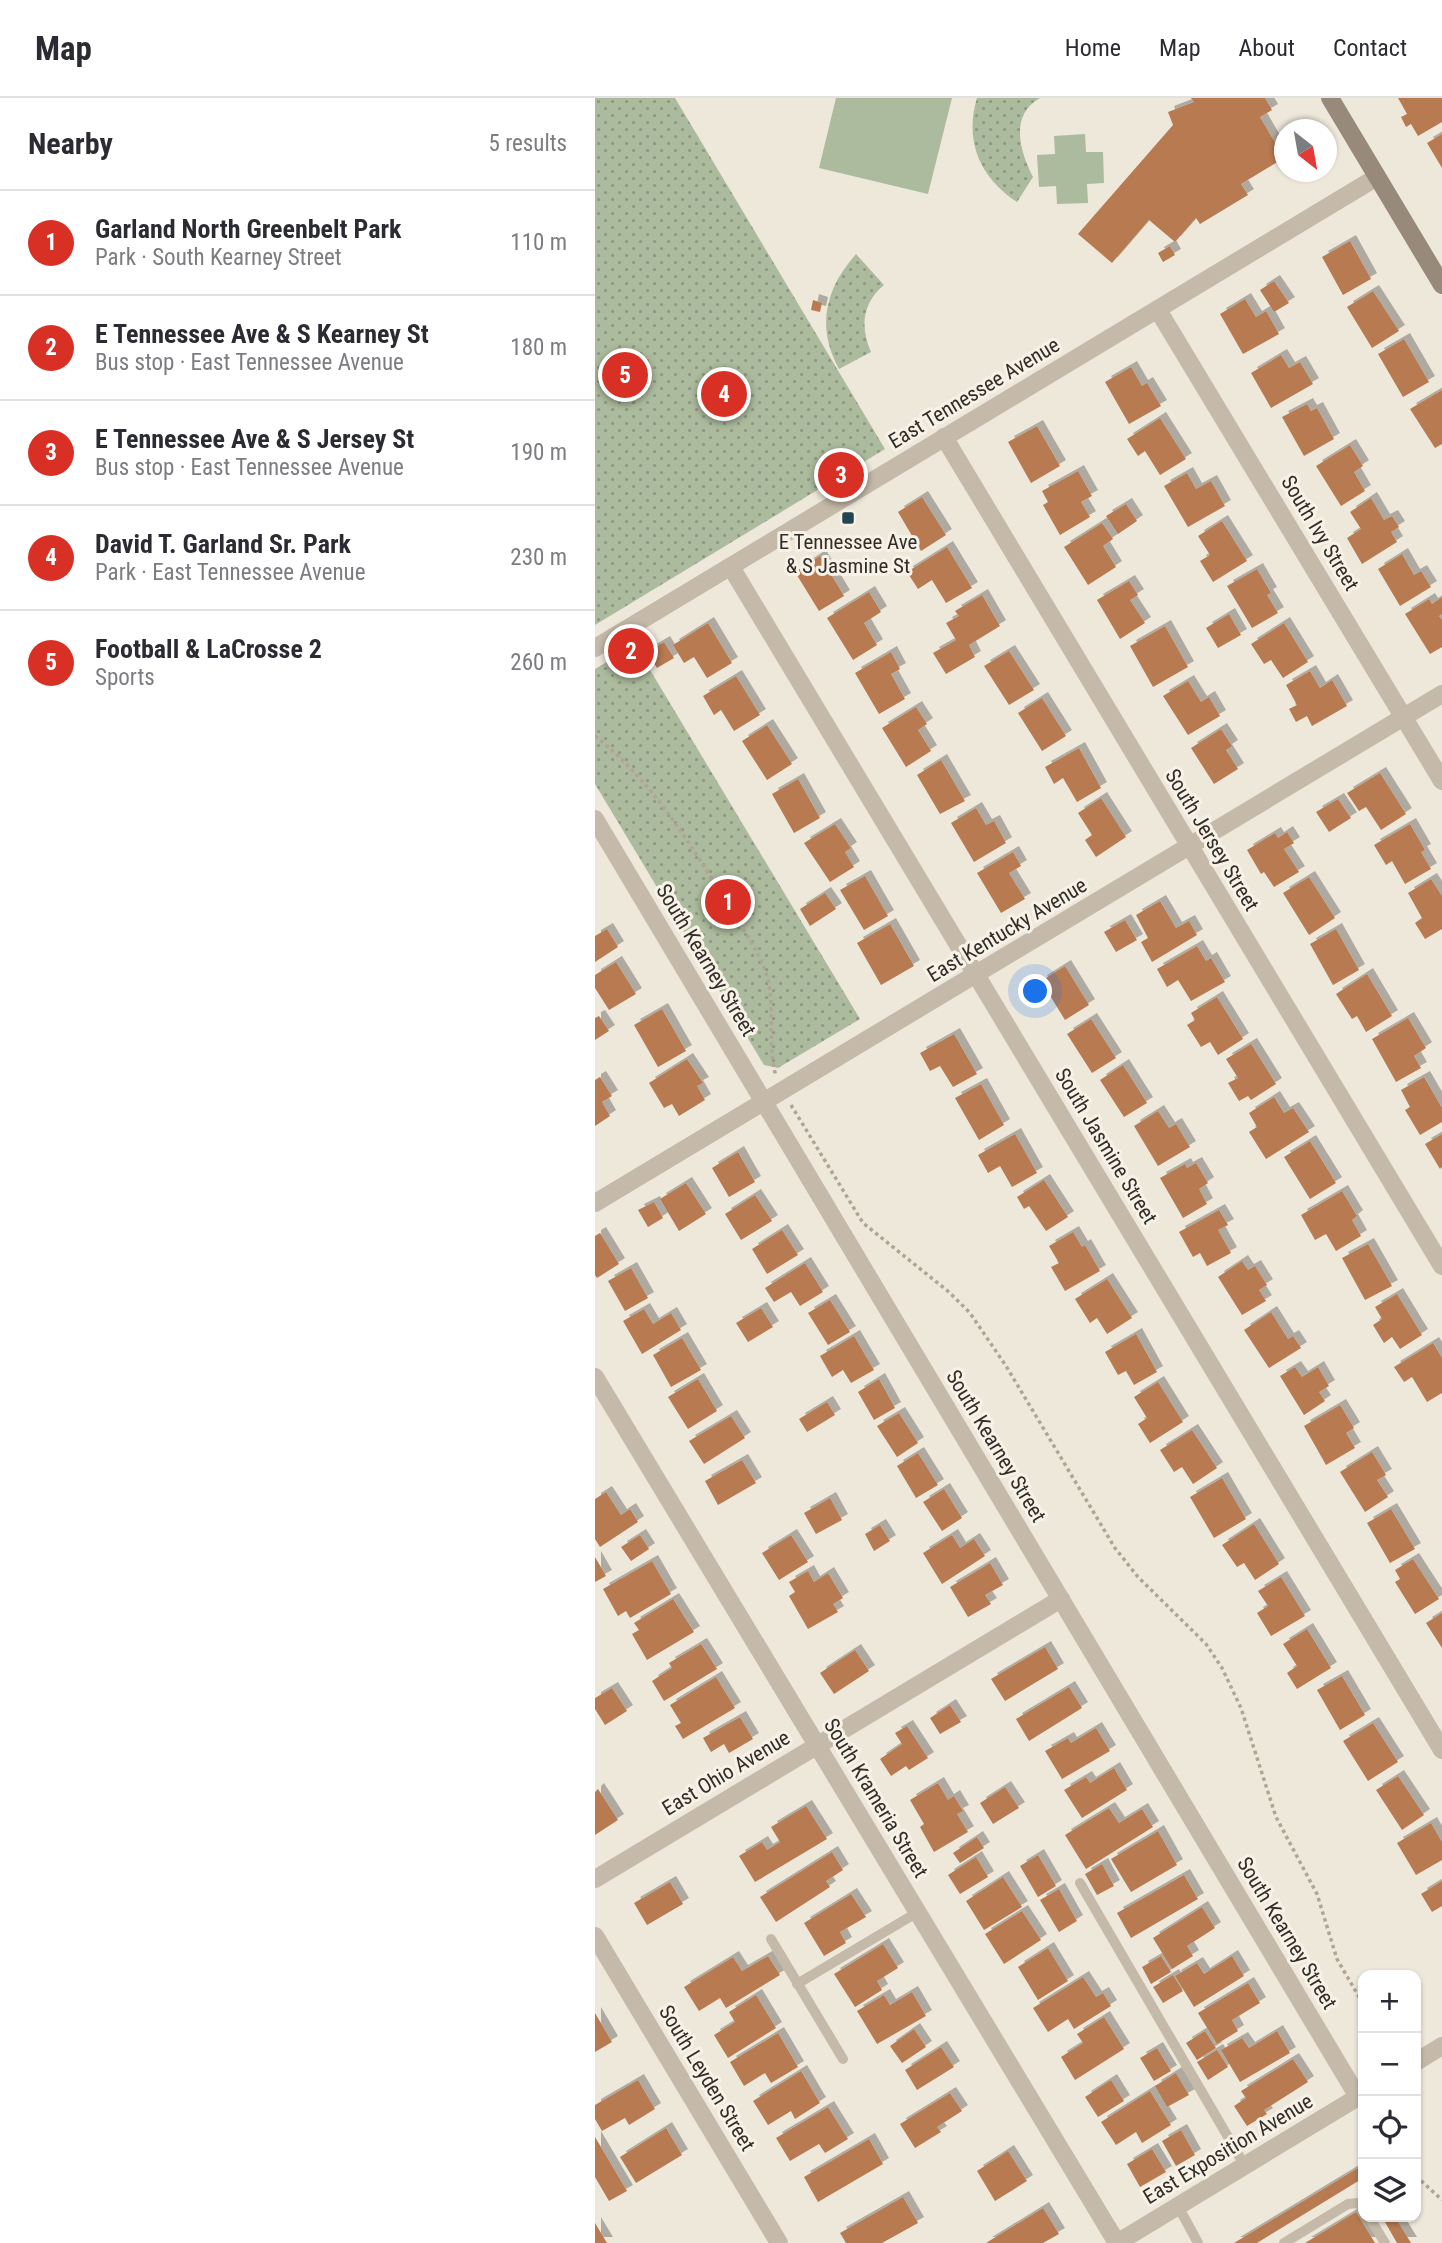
<!DOCTYPE html>
<meta charset="utf-8">
<style>
:root{--surface:#fff;--page:#f7f7f7;--text:#2b2b33;--muted:#7c7c81;--line:#e1e1e2;--accent:#d93025}
body{margin:0;font-family:"Roboto Condensed",sans-serif;background:var(--page);color:var(--text)}
.controls{position:absolute;right:21px;bottom:21px;display:grid;overflow:hidden;border-radius:14px;box-shadow:0 2px 5px #0004}
.controls button{width:63px;height:63px;display:grid;place-items:center;padding:0;border:0;border-bottom:2px solid var(--line);background:var(--surface);color:var(--text);font:35px sans-serif}
.compass{position:absolute;left:679px;top:21px;width:63px;height:63px;border-radius:50%;background:var(--surface);box-shadow:0 2px 5px #0004;rotate:149deg}
.you{position:absolute;left:441px;top:894px;width:24px;height:24px;margin:-18px;border:5px solid #fff;border-radius:50%;background:#1a73e8;box-shadow:0 0 0 10px #1a73e833}
.badge{display:grid;place-items:center;width:46px;height:46px;border-radius:50%;background:var(--accent);color:#fff;font-size:23px;font-weight:700}
.pin{position:absolute;translate:-50% -50%;border:4px solid #fff;box-shadow:0 2px 7px #0006}
.list{margin:0;padding:0;list-style:none}
h2{display:flex;justify-content:space-between;align-items:center;height:91px;margin:0;padding:0 28px;font-size:30px}
h2 small{font-size:23px;font-weight:400;color:var(--muted)}
.list li{display:grid;grid-template-columns:46px 1fr auto;gap:21px;align-items:center;box-sizing:border-box;height:105px;padding:0 28px;border-top:2px solid var(--line)}
.list b{display:block;font-size:26px;white-space:nowrap}
.list p{margin:0;font-size:23px;white-space:nowrap;color:var(--muted)}
.list em{font-size:23px;font-style:normal;color:var(--muted)}
.icon{flex:none;width:38px;height:38px;fill:none;stroke:currentColor;stroke-width:2;stroke-linecap:round;stroke-linejoin:round}
.map{position:relative;flex:none;width:847px;height:2145px;overflow:hidden}
header{display:flex;align-items:center;gap:42px;box-sizing:border-box;height:98px;padding:0 35px;background:var(--surface);border-bottom:2px solid var(--line)}
header strong{font-size:33px}
nav{display:flex;gap:38px;margin-inline-start:auto;font-size:24px}
main{display:flex}
aside{flex:1;background:var(--surface)}
.map>svg:first-child{display:block}
.grass{fill:#acbb9d}
.park{fill:url(#park-dots)}
.building{fill:#b77a51;filter:url(#shadow)}
.lines{fill:none;stroke-linecap:round;stroke-linejoin:round}
.path{stroke:#b0a493;stroke-width:3.5;stroke-dasharray:3.5 3.5;stroke-linecap:butt}
.service{stroke:#c5baa9;stroke-width:10}
.minor{stroke:#c5baa9;stroke-width:18}
.tertiary{stroke:#c5baa9;stroke-width:18}
.secondary{stroke:#988a7a;stroke-width:18}
.poi-dot{fill:#22454f;stroke:#f7f2e7;stroke-width:2.5}
.labels{text-anchor:middle;stroke-width:6;stroke-linejoin:round;paint-order:stroke}
.street-label{font-size:21px;fill:#332d28;stroke:#f7f2e7}
.poi-label{font-size:21px;fill:#332d28;stroke:#f7f2e7}
</style>
<header>
<strong>Map</strong>
<nav><a>Home</a><a>Map</a><a>About</a><a>Contact</a></nav>
</header>
<main>
<aside>
<h2>Nearby<small>5 results</small></h2>
<ul class="list">
<li><span class="badge">1</span><div><b>Garland North Greenbelt Park</b><p>Park · South Kearney Street</p></div><em>110 m</em></li>
<li><span class="badge">2</span><div><b>E Tennessee Ave &amp; S Kearney St</b><p>Bus stop · East Tennessee Avenue</p></div><em>180 m</em></li>
<li><span class="badge">3</span><div><b>E Tennessee Ave &amp; S Jersey St</b><p>Bus stop · East Tennessee Avenue</p></div><em>190 m</em></li>
<li><span class="badge">4</span><div><b>David T. Garland Sr. Park</b><p>Park · East Tennessee Avenue</p></div><em>230 m</em></li>
<li><span class="badge">5</span><div><b>Football &amp; LaCrosse 2</b><p>Sports</p></div><em>260 m</em></li>
</ul>
</aside>
<div class="map">
<svg width="847" height="2145" viewBox="0 0 847 2145">
<defs>
<pattern id="park-dots" width="8" height="8" patternUnits="userSpaceOnUse" patternTransform="scale(1.75)"><rect width="8" height="8" fill="#acbb9d"/><path d="M2 2h.1M6 6h.1" fill="none" stroke="#8d9880" stroke-width="1.8" stroke-linecap="round"/></pattern>
<filter id="shadow"><feDropShadow dx="6" dy="-6" stdDeviation="0" flood-color="#0004"/></filter>
</defs>
<rect width="100%" height="100%" fill="#eee8db"/>
<path class="grass" d="M241,0h116l-24,96 -109,-26z
M490,36l1,18h17l1,31 -17,1 1,19 -31,1 -1,-18 -17,1 -2,-32 18,-1 -1,-18z"/>
<path class="park" d="M0,0h80l210,351 -290,176z
M382,0h63c-31,17 -20,54 -7,79l-16,25c-37,-24 -53,-61 -40,-104z
M261,156l28,31c-22,18 -24,42 -13,67l-32,17c-23,-42 -14,-80 17,-115z
M40,547l225,374 -82,49 -14,-3 -169,-281v-115z"/>
<path class="building" d="M596,0h74l7,12 -12,7 24,41 -43,26 7,11 -48,29 -4,-6 -21,24 -26,-22 -37,43 -34,-29 95,-109 -5,-13 26,-10z
M803,0h44v24l-24,14 -7,-12 -5,3 -5,-10 6,-3z
M847,36v34l-15,-25z
M755,143l21,38 -28,16 -21,-38z
M575,148l5,9 -12,7 -5,-9z
M679,183l15,22 -15,9 -14,-22z
M778,193l26,40 -27,17 -25,-41z
M650,201l11,18 10,-6 13,23 -36,20 -23,-40z
M218,202l9,3 -2,9 -9,-2z
M809,241l25,43 -26,15 -25,-43z
M686,257l8,13 11,-6 13,22 -42,24 -20,-35z
M536,269l11,19 5,-3 14,23 -32,18 -24,-42z
M847,292v54l-7,4 -25,-39z
M712,306l4,7 6,-3 17,31 -30,17 -22,-39z
M565,320l26,41 -26,16 -15,-24 -7,5 -11,-17z
M442,328l23,40 -29,17 -23,-41z
M755,347l13,21 -9,6 11,19 -24,15 -25,-40z
M483,373l14,25 -11,6 9,15 -30,18 -17,-30 5,-3 -6,-11z
M592,375l9,16 15,-8 14,25 -37,21 -24,-41z
M327,399l24,38 -25,16 -23,-39z
M776,400l13,22 8,-4 7,11 -8,5 6,10 -35,22 -15,-26 14,-9 -11,-17z
M531,406l11,17 -19,13 -12,-18z
M627,423l25,40 -34,21 -13,-21 10,-6 -12,-19z
M507,425l11,16 -10,7 13,21 -28,18 -24,-38z
M352,449l25,41 -26,15 -14,-23 -14,9 -11,-17z
M807,456l12,21 7,-4 10,16 -31,19 -22,-37z
M225,458l24,40 -25,15 -24,-39z
M662,471l14,24 -4,2 11,18 -26,15 -25,-42z
M534,483l9,14 -8,5 15,23 -25,16 -23,-39z
M274,494l12,20 -17,11 13,22 -24,15 -26,-42z
M387,497l18,31 -31,19 6,12 -29,17 -13,-21 23,-13 -10,-17 13,-7 -4,-5z
M847,499v17l-3,2 3,4v27l-12,7 -25,-40 24,-15 3,5z
M634,516l12,21 -23,13 -12,-20z
M113,525l24,40 -25,15 -13,-21 -10,6 -11,-18z
M689,525l24,39 -25,16 -12,-18 -7,4 -13,-20z
M570,528l23,41 -35,20 -23,-41z
M69,544l10,16 -17,10 -10,-16z
M414,553l25,39 -25,15 -25,-39z
M296,554l9,17 -9,5 14,25 -26,15 -24,-41z
M715,573l10,17 12,-8 15,26 -35,20 -5,-10 -11,6 -7,-13 8,-4 -11,-20z
M141,578l24,39 -26,16 -13,-21 -7,5 -11,-19z
M593,583l13,21 8,-5 11,19 -32,19 -25,-39z
M447,600l24,38 -24,15 -24,-38z
M321,609l11,17 -9,6 13,21 -25,16 -24,-39z
M172,627l25,39 -25,16 -25,-39z
M626,631l11,17 -6,4 12,19 -24,15 -23,-36z
M484,650l22,40 -24,14 -14,-24 -9,6 -9,-17z
M346,662l24,41 -25,13 -23,-39z
M785,675l26,41 -25,16 -15,-23 -7,4 -12,-18z
M203,681l22,39 -26,15 -22,-39z
M506,700l25,39 -30,20 -11,-17 7,-5 -14,-22z
M743,701l13,19 -22,14 -13,-20z
M381,710l10,17 8,-4 12,22 -32,19 -23,-39z
M240,726l16,24 -6,4 9,15 -24,15 -26,-39z
M815,726l15,26 -4,2 10,17 -26,15 -13,-23 -6,4 -12,-20z
M692,734l7,11 -10,6 15,23 -25,15 -10,-15 -3,2 -14,-24 28,-17 3,5z
M418,754l8,14 -12,7 16,26 -24,14 -24,-40z
M270,778l23,40 -24,14 -24,-40z
M714,779l26,41 -26,17 -26,-42z
M836,781l11,17v33l-17,10 -10,-16 7,-5 -14,-25z
M230,795l11,16 -26,17 -10,-17z
M565,803l16,27 13,-7 8,14 -45,27 -11,-20 7,-4 -12,-23z
M530,822l12,20 -21,12 -12,-20z
M295,826l24,42 -33,19 -24,-42z
M12,831l11,18 -23,15v-26z
M741,831l23,41 -26,15 -23,-41z
M602,848l9,15 5,-3 14,24 -34,19 -13,-21 -11,7 -10,-18z
M21,864l20,32 -27,16 -14,-22v-13z
M470,868l24,39 -24,15 -24,-39z
M772,876l25,42 -26,16 -9,-16 -5,3 -16,-25z
M622,899l26,42 -25,16 -8,-13 -9,5 -14,-22 8,-5 -4,-7z
M67,911l24,42 -28,16 -24,-42z
M4,918l10,15 -14,9v-22z
M813,920l18,30 -12,8 7,12 -25,14 -24,-43z
M496,921l25,39 -24,15 -25,-39z
M359,936l23,40 -24,13 -13,-21 -10,5 -10,-18z
M656,946l25,40 -25,16 -3,-4 -9,5 -11,-18 10,-5 -12,-19z
M92,961l16,24 -6,3 8,14 -26,16 -7,-12 -8,4 -15,-25z
M528,967l24,38 -23,14 -24,-37z
M5,979l12,19 -10,6 8,14 -15,10v-46z
M829,979l18,31v14l-22,13 -15,-25 5,-3 -9,-17z
M386,986l23,41 -25,15 -24,-42z
M679,999l10,16 9,-5 16,24 -43,27 -17,-27 8,-5 -8,-14z
M563,1013l11,17 7,-4 14,23 -32,19 -24,-40z
M420,1036l22,39 -25,14 -12,-21 -12,7 -10,-18z
M847,1036v33l-2,2 -15,-25z
M715,1043l26,42 -26,16 -26,-42z
M143,1054l17,30 -26,15 -17,-29z
M601,1065l12,20 -9,6 8,15 -24,14 -23,-40 25,-14 2,4z
M449,1082l24,37 -22,14 -17,-25 -5,3 -7,-12z
M91,1085l20,31 -27,17 -19,-32z
M747,1093l15,25 -5,4 9,16 -25,15 -10,-17 -11,6 -14,-25z
M160,1097l17,26 -31,19 -16,-26z
M59,1104l9,16 -15,9 -10,-17z
M624,1112l9,15 -10,5 13,23 -24,13 -7,-13 -7,4 -14,-25z
M187,1132l16,25 -31,19 -15,-25z
M478,1134l9,15 3,-2 15,26 -35,20 -14,-24 8,-4 -10,-17z
M5,1135l19,31 -22,14 -2,-3v-39z
M773,1146l24,42 -27,14 -23,-42z
M647,1163l6,9 7,-4 12,19 -8,5 7,11 -24,14 -24,-38z
M210,1165l18,29 -23,14 -9,-14 -17,10 -9,-14z
M36,1170l17,30 -23,13 -17,-30z
M512,1181l25,39 -25,16 -10,-16 -7,5 -15,-24z
M802,1196l25,41 -22,14 -8,-12 -8,6 -11,-18 9,-6 -7,-12z
M235,1202l20,32 -22,13 -20,-32z
M166,1210l12,19 -25,15 -12,-19z
M49,1211l9,15 18,-11 10,17 -39,24 -19,-33z
M676,1214l17,27 5,-3 8,12 -32,20 -25,-38z
M541,1236l21,38 -23,13 -8,-14 -8,4 -13,-23z
M259,1238l20,34 -23,13 -8,-13 -11,7 -12,-21z
M87,1240l19,32 -30,17 -18,-32z
M838,1245l9,15v35l-15,9 -15,-25 -8,5 -10,-15z
M700,1269l7,10 16,-10 11,19 -10,6 6,9 -21,14 -24,-39z
M103,1281l19,32 -29,18 -20,-32z
M284,1281l16,29 -21,12 -16,-28z
M563,1284l25,40 -33,21 -12,-19 9,-6 -13,-21z
M232,1304l8,13 -28,17 -8,-13z
M745,1307l14,23 -8,5 9,15 -29,17 -22,-39z
M304,1315l19,30 -21,14 -20,-31z
M136,1318l14,22 -41,26 -15,-23z
M597,1332l25,38 -24,16 -11,-17 -8,5 -14,-22z
M777,1354l14,23 -9,5 11,17 -23,15 -25,-40z
M323,1355l20,32 -22,13 -19,-32z
M147,1362l14,23 -38,22 -13,-24z
M627,1380l24,41 -32,19 -24,-41z
M349,1391l18,29 -20,13 -19,-29z
M11,1394l15,23 9,-6 8,13 -38,25 -5,-8v-40z
M235,1400l12,22 -26,14 -12,-21z
M796,1411l24,40 -25,14 -23,-40z
M659,1426l25,40 -24,16 -11,-17 -7,4 -15,-22z
M285,1427l10,16 -16,10 -9,-17z
M45,1437l9,14 -18,12 -10,-14z
M196,1437l17,27 -29,18 -17,-27z
M357,1437l8,13 14,-9 11,17 -43,28 -19,-31z
M0,1459l11,19 -11,6z
M818,1461l26,40 -24,15 -20,-32 5,-3 -5,-9z
M57,1463l19,33 -41,24 -4,-7 -8,5 -15,-27z
M395,1465l13,22 -18,10 6,9 -23,13 -18,-30z
M213,1473l6,11 14,-9 15,25 -10,6 5,8 -30,17 -19,-33 6,-4 -6,-10z
M686,1479l24,39 -34,20 -14,-23 11,-7 -10,-15z
M78,1501l21,33 -47,28 -15,-26 7,-4 -5,-7z
M847,1515v35l-16,-25z
M712,1531l24,39 -34,21 -10,-16 10,-7 -14,-22z
M106,1546l16,25 -53,32 -12,-20 20,-13 -3,-5z
M450,1549l13,22 -53,32 -14,-22z
M260,1552l14,21 -35,23 -14,-21z
M747,1578l23,39 -25,15 -23,-40z
M121,1579l19,31 -52,31 -8,-13 6,-3 -11,-18z
M474,1589l13,21 -53,33 -13,-22z
M17,1590l15,23 -22,14 -10,-16v-11z
M355,1607l11,17 -21,12 -10,-16z
M145,1619l13,22 -24,14 -5,-9 -13,8 -8,-14z
M778,1625l25,39 -30,19 -25,-40z
M312,1628l21,32 -19,12 -3,-4 -15,10 -11,-17 22,-15 -7,-11z
M501,1630l14,23 -48,28 -17,-28 23,-13 3,5z
M519,1670l13,22 -45,28 -18,-28 22,-13 4,6z
M803,1678l26,39 -22,15 -26,-40z
M343,1685l10,17 6,-4 9,15 -6,3 11,18 -34,20 -14,-25 4,-3 -14,-24z
M410,1689l14,21 -26,16 -13,-21z
M3,1691l20,31 -23,15v-43z
M211,1708l21,33 -72,43 -16,-26 23,-14 5,8 13,-8 -9,-15z
M514,1710l10,15 23,-14 11,18 -67,42 -21,-34z
M836,1725l11,19v18l-26,15 -19,-32z
M563,1733l19,34 -46,27 -20,-33z
M382,1739l7,11 -24,15 -7,-10z
M237,1754l11,18 -17,11 4,6 -54,35 -16,-25z
M443,1757l18,31 -18,11 -18,-31z
M381,1759l12,20 -28,17 -12,-19z
M507,1766l12,22 -17,9 -12,-21z
M589,1777l14,24 -67,39 -14,-25z
M408,1779l19,30 -38,23 -18,-29z
M847,1783v25l-10,6 -11,-18z
M75,1784l13,22 -36,21 -13,-22z
M464,1791l18,32 -18,11 -19,-32z
M256,1796l15,23 -26,15 6,11 -22,13 -20,-33z
M607,1809l13,21 -28,18 6,10 -21,13 -19,-31z
M427,1813l19,29 -37,24 -19,-30z
M288,1846l15,24 -21,13 5,9 -27,17 -21,-33z
M453,1850l20,33 -30,19 -20,-33z
M173,1858l12,19 -54,33 -6,-10 -21,13 -15,-24 49,-30 9,14z
M566,1858l10,16 -20,12 -9,-17z
M637,1858l12,20 -50,31 -19,-31 22,-13 7,11z
M578,1877l10,16 -20,12 -10,-16z
M488,1879l13,20 7,-4 8,13 -37,23 -6,-10 -20,13 -15,-24z
M653,1885l12,20 -28,17 6,11 -21,13 -19,-31z
M317,1894l14,24 -49,28 -20,-33 27,-16 6,10z
M161,1897l20,33 -48,30 -14,-23 21,-13 -6,-10z
M0,1915l17,29 -17,10z
M509,1919l20,32 -49,31 -14,-23 22,-14 -6,-9z
M319,1931l12,18 -24,16 -12,-17z
M610,1933l11,17 -19,12 -11,-17z
M682,1933l13,22 -50,29 -19,-32 21,-12 7,10z
M183,1935l20,34 -27,16 -6,-10 -21,13 -14,-24z
M346,1949l13,20 -37,23 -12,-20z
M562,1950l14,23 -17,10 -14,-23z
M622,1952l11,17 -20,13 -11,-18z
M698,1961l15,23 -44,28 3,4 -20,12 -13,-20 12,-8 -5,-7z
M206,1973l19,32 -25,16 -4,-8 -23,14 -15,-24z
M581,1975l13,22 -22,12 -12,-21z
M43,1982l17,29 -26,16 -4,-7 -23,13 -7,-12v-14z
M516,1982l13,21 -26,16 -13,-20z
M555,1993l21,34 -29,18 -6,-11 -20,13 -15,-23z
M355,1995l12,18 -25,16 4,5 -26,16 -15,-24z
M233,2009l20,32 -23,14 -6,-9 -29,17 -14,-23z
M71,2030l16,27 -46,28 -16,-26z
M586,2032l14,25 -19,11 -14,-25z
M0,2039l32,54 -18,10 -14,-24z
M274,2041l14,25 -65,38 -14,-25z
M557,2051l14,23 -26,15 -13,-23z
M413,2053l19,30 -32,20 -18,-30z
M768,2067v21l-3,-6 -103,63h-23z
M308,2099l15,26 -36,20h-36l-6,-10z
M448,2110l16,26 -16,9h-57z
M761,2114l19,31h-70z
M787,2119h13l16,26h-14z
M0,2125l12,20h-12z"/>
<g class="lines">
<path class="path" d="M0,638c59,46 99,114 138,177 13,21 29,43 35,67 7,31 -1,65 8,96
M196,1007l72,118 86,69 21,21 36,53 109,182 23,29 68,67 16,24 19,40 35,109 41,77 20,65 26,45
M821,2078l26,24"/>
<path class="service" d="M485,1785l165,283
M176,1841l72,120
M202,1886l121,-72
M583,2108l20,37
M774,2119l16,26
M689,2145l64,-39 9,-1 6,4"/>
<path class="minor" d="M563,212l284,471
M349,339l498,829
M136,469l711,1183
M0,1279l522,866
M0,1781l466,-280
M0,1838l184,307"/>
<path class="tertiary" d="M0,550l782,-471
M0,721l763,1278
M0,1105l847,-509
M821,1964l26,-16
M522,2145l246,-149"/>
<path class="secondary" d="M735,0l112,187"/>
</g>
<rect class="poi-dot" x="246" y="413" width="14" height="14" rx="3.5"/>
<g class="labels">
<g class="street-label">
<text transform="translate(379 295) rotate(-31)" y="7">East Tennessee Avenue</text>
<text transform="translate(725 435) rotate(59)" y="7">South Ivy Street</text>
<text transform="translate(617 742) rotate(59)" y="7">South Jersey Street</text>
<text transform="translate(412 832) rotate(-31)" y="7">East Kentucky Avenue</text>
<text transform="translate(111 862) rotate(59)" y="7">South Kearney Street</text>
<text transform="translate(511 1048) rotate(59)" y="7">South Jasmine Street</text>
<text transform="translate(401 1348) rotate(59)" y="7">South Kearney Street</text>
<text transform="translate(131 1675) rotate(-31)" y="7">East Ohio Avenue</text>
<text transform="translate(281 1700) rotate(59)" y="7">South Krameria Street</text>
<text transform="translate(692 1835) rotate(59)" y="7">South Kearney Street</text>
<text transform="translate(112 1980) rotate(59)" y="7">South Leyden Street</text>
<text transform="translate(633 2051) rotate(-31)" y="7">East Exposition Avenue</text>
</g>
<g class="poi-label">
<text x="253" y="451">E Tennessee Ave<tspan x="253" dy="24">&amp; S Jasmine St</tspan></text>
</g>
</g>
</svg>
<div class="controls">
<button>+</button>
<button>−</button>
<button><svg class="icon" aria-label="locate" viewBox="0 0 24 24"><circle cx="12" cy="12" r="6"/><path d="M12 2v4M12 18v4M2 12h4M18 12h4"/></svg></button>
<button><svg class="icon" aria-label="layers" viewBox="0 0 24 24"><path d="M12 4l9 5-9 5-9-5zM3 14l9 5 9-5"/></svg></button>
</div>
<svg class="compass" viewBox="-18 -18 36 36"><path d="M0-13l5 13h-10z" fill="#e53935"/><path d="M0 13l5-13h-10z" fill="#7c7c81"/></svg>
<div class="you"></div>
<div class="pin badge" style="left:133px;top:804px">1</div>
<div class="pin badge" style="left:36px;top:553px">2</div>
<div class="pin badge" style="left:246px;top:377px">3</div>
<div class="pin badge" style="left:129px;top:296px">4</div>
<div class="pin badge" style="left:30px;top:277px">5</div>
</div>
</main>
